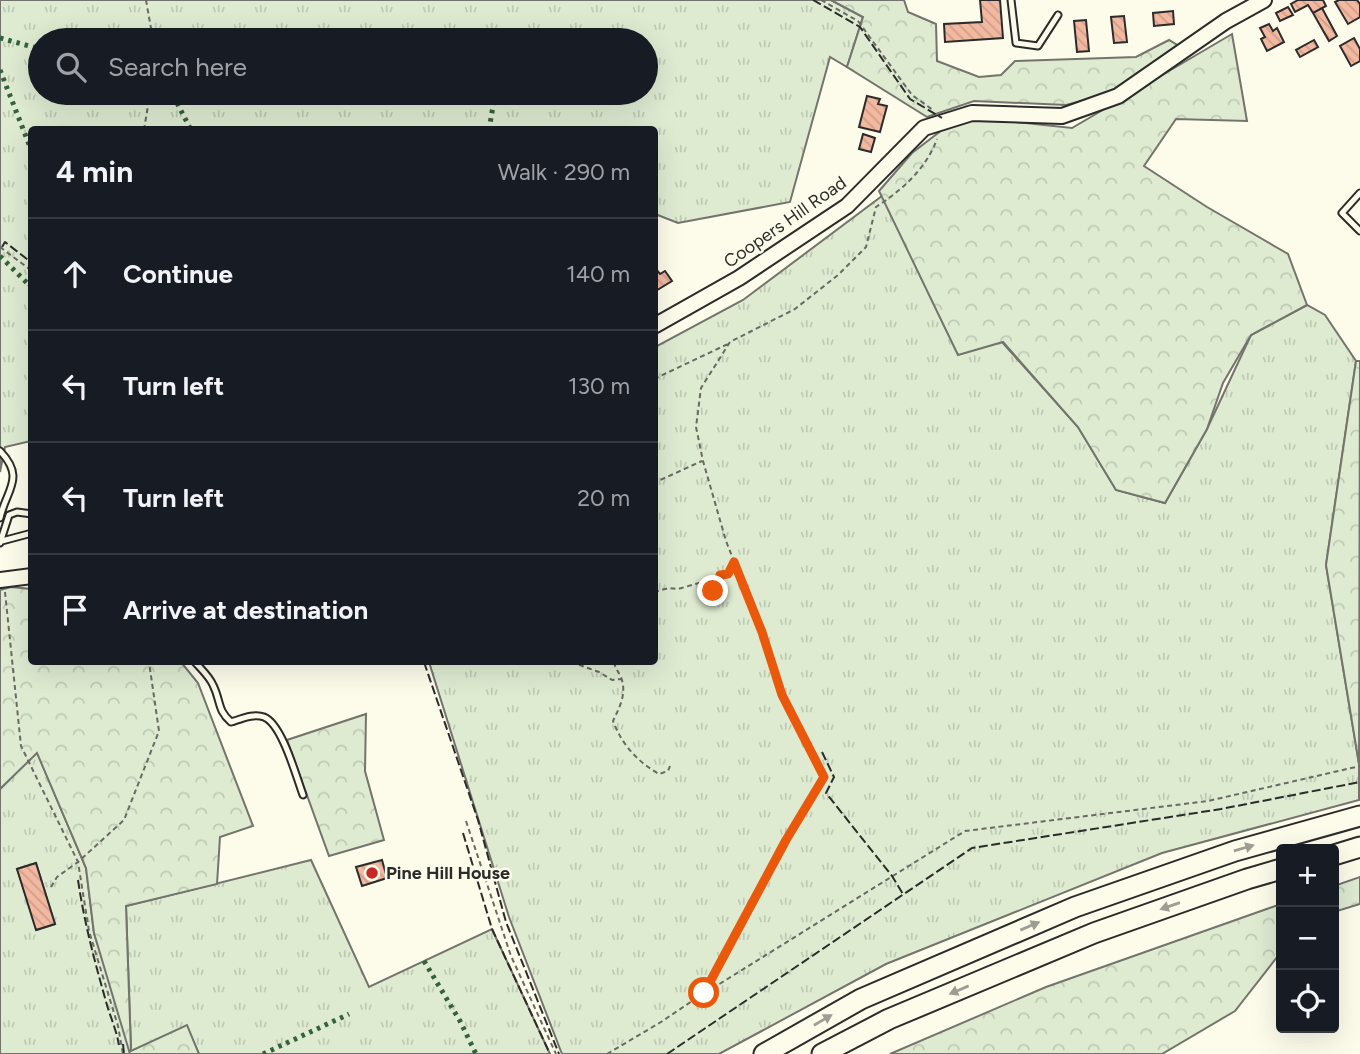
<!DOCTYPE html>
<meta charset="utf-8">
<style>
:root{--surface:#171b24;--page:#242831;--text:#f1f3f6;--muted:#9ea1a6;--line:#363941}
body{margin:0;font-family:Figtree,sans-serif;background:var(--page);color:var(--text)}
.controls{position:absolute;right:21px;bottom:21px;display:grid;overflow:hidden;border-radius:7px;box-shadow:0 7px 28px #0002}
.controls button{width:63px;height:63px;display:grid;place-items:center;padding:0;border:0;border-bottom:2px solid var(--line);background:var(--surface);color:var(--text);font:35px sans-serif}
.stop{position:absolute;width:21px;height:21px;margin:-16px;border:5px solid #ea580c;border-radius:50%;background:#fff}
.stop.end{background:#ea580c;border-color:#fff;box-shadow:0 2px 7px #0008}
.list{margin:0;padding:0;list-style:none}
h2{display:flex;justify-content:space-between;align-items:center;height:91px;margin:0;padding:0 28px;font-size:30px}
h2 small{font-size:23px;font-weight:400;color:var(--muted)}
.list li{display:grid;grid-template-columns:46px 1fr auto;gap:21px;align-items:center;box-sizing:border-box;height:112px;padding:0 28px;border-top:2px solid var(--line)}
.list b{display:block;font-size:26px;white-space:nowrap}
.list em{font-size:23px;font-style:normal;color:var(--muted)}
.icon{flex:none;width:38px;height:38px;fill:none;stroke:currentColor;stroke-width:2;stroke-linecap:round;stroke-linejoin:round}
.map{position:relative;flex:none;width:1360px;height:1054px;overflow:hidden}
.search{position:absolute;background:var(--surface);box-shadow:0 7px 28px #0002;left:28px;top:28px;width:630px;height:77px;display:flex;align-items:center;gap:18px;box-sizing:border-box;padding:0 24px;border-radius:38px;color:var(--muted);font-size:26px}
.panel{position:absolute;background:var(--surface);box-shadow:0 7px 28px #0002;left:28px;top:126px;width:630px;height:539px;border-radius:7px}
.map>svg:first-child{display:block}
.grass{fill:url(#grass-tufts);stroke:#74746e;stroke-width:2;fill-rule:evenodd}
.forest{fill:url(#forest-crowns);stroke:#74746e;stroke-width:2}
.building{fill:url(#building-back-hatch);stroke:#2b2b2b;stroke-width:2}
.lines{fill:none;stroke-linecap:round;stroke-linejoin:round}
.service-casing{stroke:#2b2b2b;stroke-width:9}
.tertiary-casing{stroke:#2b2b2b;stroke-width:18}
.motorway-casing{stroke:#2b2b2b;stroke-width:23}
.path{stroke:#6a6964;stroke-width:2;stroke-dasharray:5 3.5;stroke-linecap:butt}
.service{stroke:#fdfbea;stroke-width:5}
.tertiary{stroke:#fdfbea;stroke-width:14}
.motorway{stroke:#fdfbea;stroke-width:19}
.hedge{stroke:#34623c;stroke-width:5;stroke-dasharray:3.5 5;stroke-linecap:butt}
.fence{stroke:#2b2b2b;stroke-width:2;stroke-dasharray:9 3.5;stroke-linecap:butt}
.oneway{fill:#9e9d94}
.route{stroke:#ea580c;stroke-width:9}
.poi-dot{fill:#c62828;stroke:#fdfbea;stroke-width:2.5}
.labels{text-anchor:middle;stroke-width:5;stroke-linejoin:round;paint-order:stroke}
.street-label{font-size:18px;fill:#2b2b2b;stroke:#fdfbea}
.poi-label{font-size:18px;font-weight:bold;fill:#2b2b2b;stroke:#fdfbea;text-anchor:start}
</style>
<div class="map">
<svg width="1360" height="1054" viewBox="0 0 1360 1054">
<defs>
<pattern id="grass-tufts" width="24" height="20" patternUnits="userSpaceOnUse" patternTransform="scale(1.75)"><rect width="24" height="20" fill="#deebd1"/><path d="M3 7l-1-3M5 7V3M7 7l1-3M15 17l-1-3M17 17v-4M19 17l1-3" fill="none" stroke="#bfcab4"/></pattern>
<pattern id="forest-crowns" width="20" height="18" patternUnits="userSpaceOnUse" patternTransform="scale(1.75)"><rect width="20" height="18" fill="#deebd1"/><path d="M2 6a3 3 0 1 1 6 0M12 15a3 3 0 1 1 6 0" fill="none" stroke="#bfcab4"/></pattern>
<pattern id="building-back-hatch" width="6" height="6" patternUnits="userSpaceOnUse" patternTransform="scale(1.75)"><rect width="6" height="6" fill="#f2b8a0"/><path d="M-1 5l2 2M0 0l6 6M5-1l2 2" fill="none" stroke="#d09e8a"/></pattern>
</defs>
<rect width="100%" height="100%" fill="#fdfbea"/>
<path class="grass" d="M0,0h831l32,17 -16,50 -17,-10 -40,145 -112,21 -23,-9 -1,-84h-622l-1,158 -3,-3 4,5 -1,151 -26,6 -5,25zM40,40h606v53h-606z
M882,196l78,157 42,-11 76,85 38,63 49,13 42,-74 44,-94 56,-30 18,10 31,46 -30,204 33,199v36l-197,53 -276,111 -167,90h-157l-53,-137 -80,-255h225l1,-315 88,-47z
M37,752l49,116 8,65 37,115 -5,-142 185,-46 58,127 123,-58 58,125h-351l-13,-28 -56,28h-130v-265zM36,863l19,61 -18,6 -20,-61z"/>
<path class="forest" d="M831,0h73l4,12 28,12 1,37 42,16 22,-2 14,-14 121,-4 33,-17 10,6 -63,46 -50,13 -92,-4 -47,16 -80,-50 16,-50z
M1232,34l15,87 -71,-2 -32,47 63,41 81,47 19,51 -56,30 -28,48 -16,46 -42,74 -49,-13 -38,-63 -75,-85 -45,13 -79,-164 33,-38 34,-26 34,-9 92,10z
M1356,361h4l-1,403 -33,-199z
M11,587l20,2 1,73h149l17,21 55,143 -33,11 -3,47 -91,22 5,145 56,-26 12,29h-69l-36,-121 -8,-65 -49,-115 -37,36v-199z
M366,714l-1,57 19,69 -55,16 -42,-116z
M1360,877v27l-26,8v-26z
M1281,904v48l-46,59 -73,43h-272l156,-67z"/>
<path class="building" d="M980,0h20l3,38 -58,4 -1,-18 38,-2z
M1298,0h25l3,6 -13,7 -5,-8 -13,7 -4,-8z
M1339,0h18l3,4v13l-12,7 -13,-22z
M1288,7l5,8 -13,6 -4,-8z
M1322,8l15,28 -8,5 -16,-28z
M1173,11l1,13 -20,2 -1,-13z
M1124,16l3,26 -13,1 -3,-26z
M1086,20l3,31 -12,1 -3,-31z
M1269,24l4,7 4,-3 7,14 -17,9 -6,-12 4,-2 -5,-9z
M1354,38l6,11v12l-9,5 -11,-20z
M1314,40l4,7 -18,10 -4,-7z
M867,96l13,3 -2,5 9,2 -7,26 -21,-5z
M863,134l12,4 -4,14 -12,-3z
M654,266l6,8 5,-3 7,10 -18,11z
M382,860l5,18 -25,8 -6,-19z
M36,863l19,61 -19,6 -19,-61z"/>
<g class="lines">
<defs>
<path id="service" d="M1011,0l5,43 22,3 20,-31
M1360,193l-18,20 18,18
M0,451c26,27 6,39 0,67
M2,541l30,-8
M0,543l9,-28 8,-3 15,2
M195,662c6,7 14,14 18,23 8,16 4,25 18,37 10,-3 23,-9 33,-5 18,7 32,59 39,78"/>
<path id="tertiary" d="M654,326l85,-48 108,-72 77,-78 48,-15 90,3 56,-20 108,-75 38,-21
M0,580l32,-4"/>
<path id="motorway" d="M1334,855l26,-8
M764,1054l97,-55 214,-92 160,-56 125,-35
M822,1054l67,-35 205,-86 153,-54 34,-10"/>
</defs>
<use href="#service" class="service-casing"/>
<use href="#tertiary" class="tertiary-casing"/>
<use href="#motorway" class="motorway-casing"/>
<path class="path" d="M146,0l7,40
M821,0l37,21 54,74 21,15
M144,130l6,-37
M0,247l32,24
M654,379l76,-36
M654,485l4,-4 44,-20
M5,592l16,154 57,116 11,69 29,95 5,28
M654,592l15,-4 9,1 21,-6 14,8 5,-3 2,-13 8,-1 5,-11
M571,662l28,10 13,8 9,-1
M614,662c1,6 4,9 7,15 6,17 -1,29 -8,44 9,24 25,41 46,53l9,-3 2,-5
M466,821l45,135 45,98
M51,887l6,-10 21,-15 46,-42 35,-89 -10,-69
M705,993l260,-162 243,-30 152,-35
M607,1054l54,-32 43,-29 82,-153 38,-63 -42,-81 -20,-64 -36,-91 -23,-80 -7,-34 5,-39 29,-46 65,-33 43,-34 28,-28 10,-40c26,-17 50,-38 61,-68"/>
<use href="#service" class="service"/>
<use href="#tertiary" class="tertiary"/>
<use href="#motorway" class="motorway"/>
<path class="hedge" d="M0,38l40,11
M0,70l32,82
M164,93l11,6 16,31
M489,130l6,-36
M0,256l32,32
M424,961l36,60 16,33
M263,1054l86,-40"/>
<path class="fence" d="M813,0l47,27 50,72 32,19
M2,247l3,-5 27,21
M424,662l54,158 28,102 53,132
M822,752l12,25 -8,16 66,83 11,18
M463,833l29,96 58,125
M78,880c6,41 16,79 27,118 4,16 11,30 14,47
M123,1044l1,10
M667,1054l305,-206 249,-39 139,-27"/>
</g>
<defs><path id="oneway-solid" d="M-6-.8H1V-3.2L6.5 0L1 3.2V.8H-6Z" transform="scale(1.75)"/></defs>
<g class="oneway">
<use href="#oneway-solid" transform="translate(1244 848) rotate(-16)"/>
<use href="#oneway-solid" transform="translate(1170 906) rotate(161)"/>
<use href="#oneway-solid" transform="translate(1030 926) rotate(-23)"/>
<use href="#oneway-solid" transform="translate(959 990) rotate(157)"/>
<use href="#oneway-solid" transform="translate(823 1020) rotate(-30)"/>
</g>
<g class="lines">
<path class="route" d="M704,993l82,-153 38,-63 -42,-82 -20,-63 -28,-70 -6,12 -8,1 -2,13 -5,3"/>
</g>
<circle class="poi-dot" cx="372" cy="873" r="7"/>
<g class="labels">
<g class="street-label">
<text transform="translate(785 222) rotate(-35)" y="6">Coopers Hill Road</text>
</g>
<g class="poi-label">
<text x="386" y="879">Pine Hill House</text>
</g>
</g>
</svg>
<div class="controls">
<button>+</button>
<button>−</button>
<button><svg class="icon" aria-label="locate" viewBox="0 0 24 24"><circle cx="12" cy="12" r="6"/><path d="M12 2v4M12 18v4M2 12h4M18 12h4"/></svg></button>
</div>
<div class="stop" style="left:704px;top:993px"></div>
<div class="stop end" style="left:713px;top:591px"></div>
<div class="search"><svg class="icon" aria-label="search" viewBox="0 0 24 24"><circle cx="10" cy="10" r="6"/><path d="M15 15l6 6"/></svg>Search here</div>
<section class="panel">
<h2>4 min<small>Walk · 290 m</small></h2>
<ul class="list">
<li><svg class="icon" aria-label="ahead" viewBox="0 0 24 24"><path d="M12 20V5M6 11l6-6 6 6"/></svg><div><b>Continue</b></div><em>140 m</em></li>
<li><svg class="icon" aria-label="left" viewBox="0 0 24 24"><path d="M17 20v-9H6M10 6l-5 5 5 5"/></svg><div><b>Turn left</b></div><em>130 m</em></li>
<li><svg class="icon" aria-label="left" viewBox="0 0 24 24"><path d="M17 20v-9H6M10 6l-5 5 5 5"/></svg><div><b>Turn left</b></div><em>20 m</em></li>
<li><svg class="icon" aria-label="arrive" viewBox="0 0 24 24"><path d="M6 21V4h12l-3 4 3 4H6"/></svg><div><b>Arrive at destination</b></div></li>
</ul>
</section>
</div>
